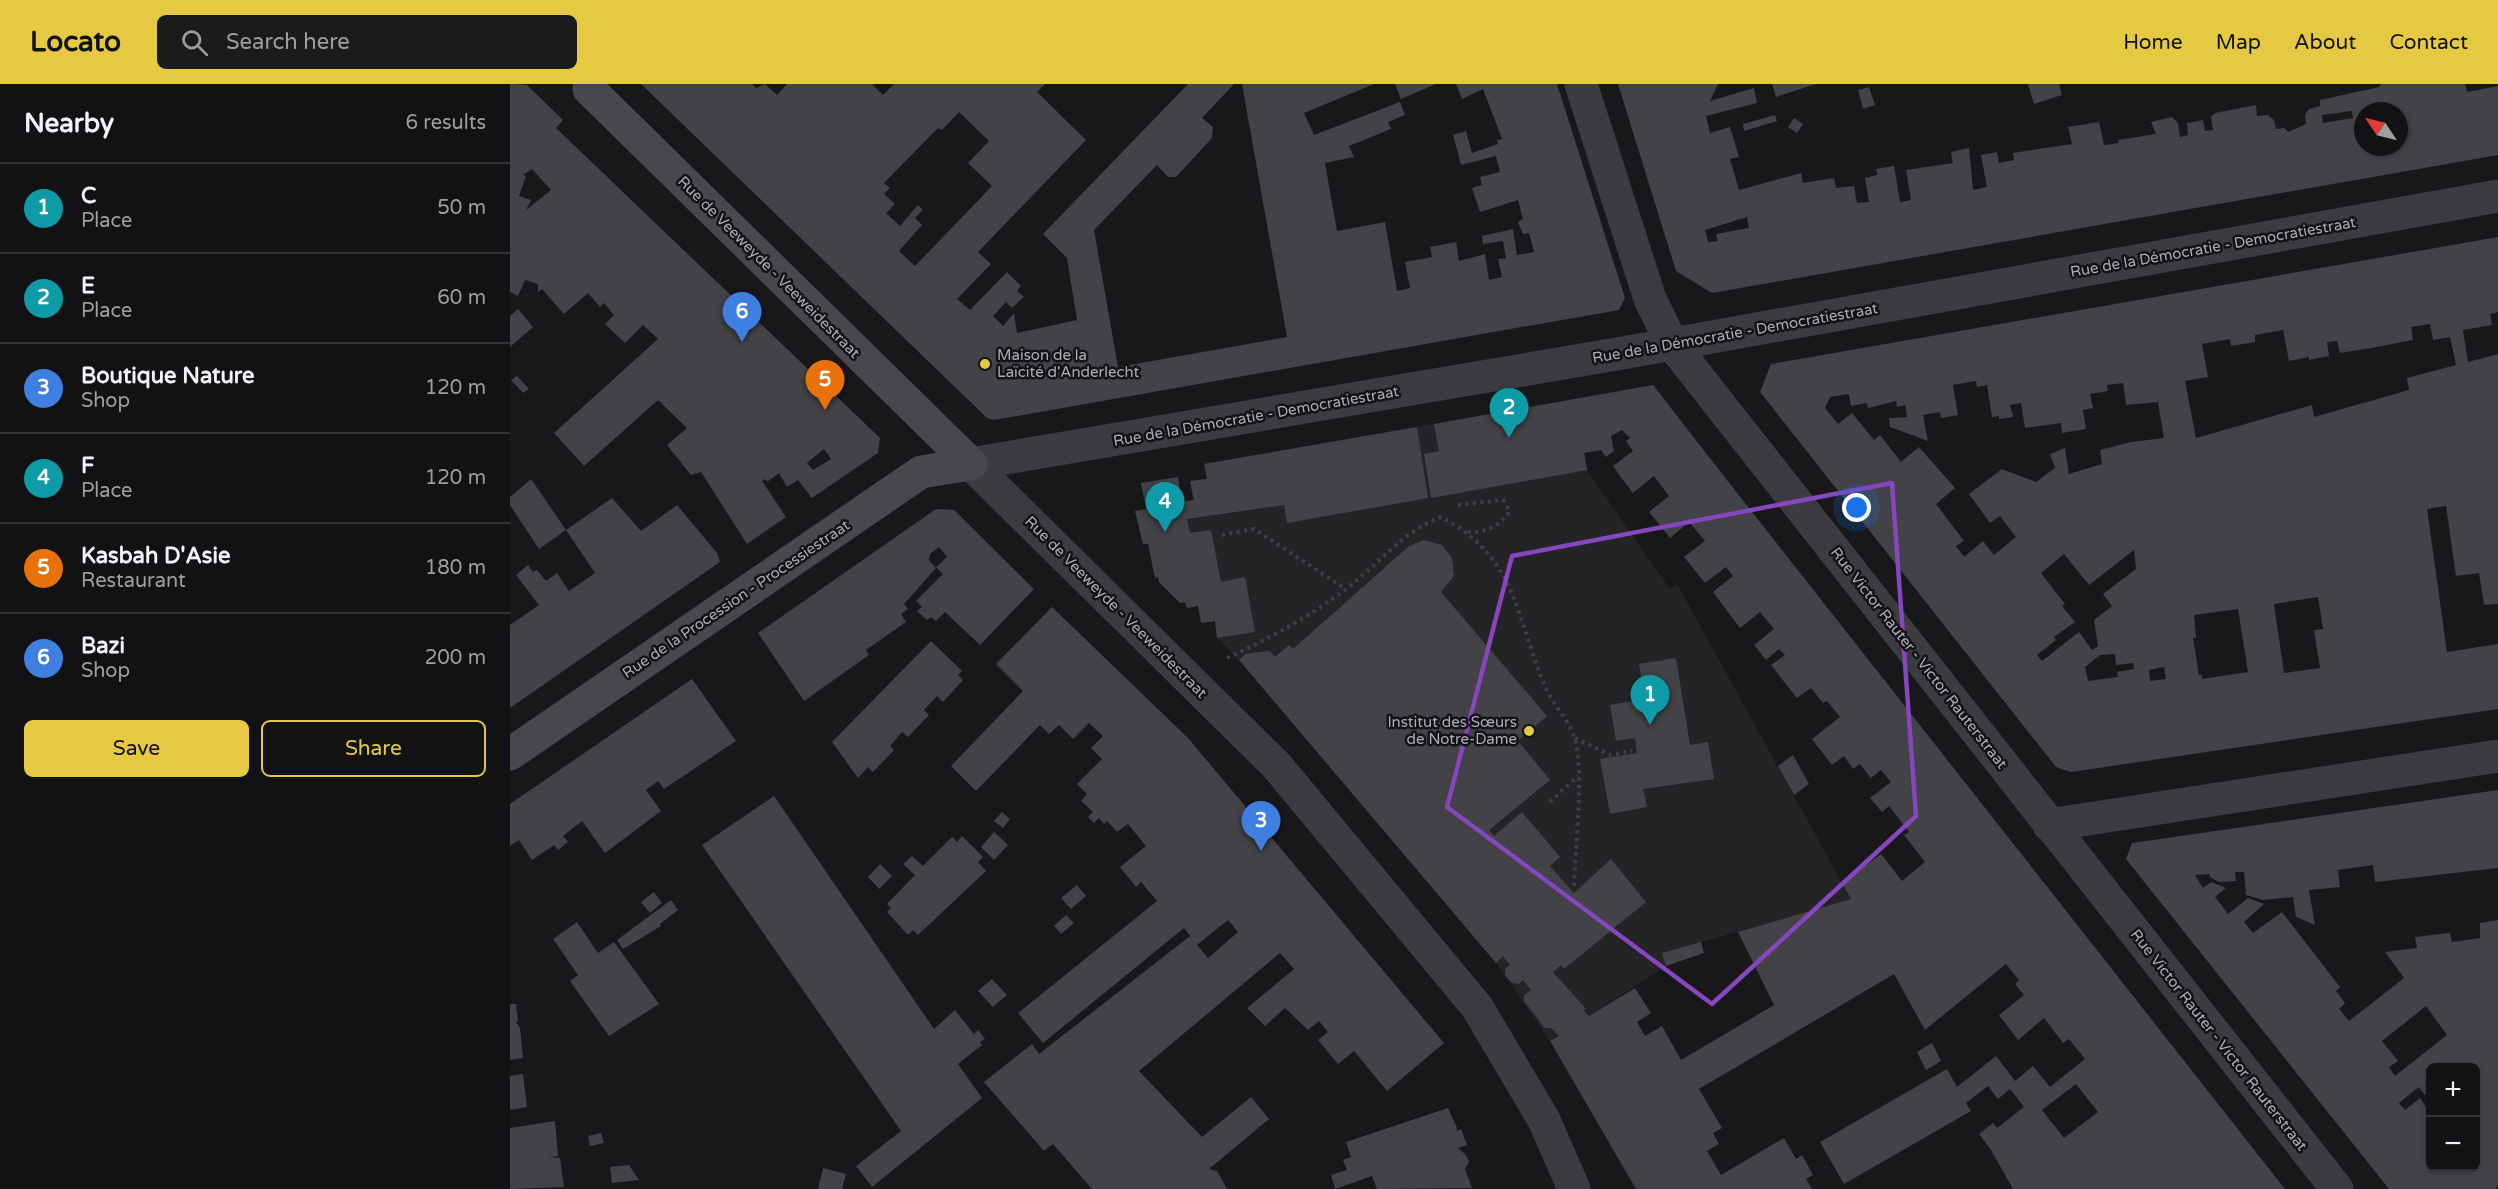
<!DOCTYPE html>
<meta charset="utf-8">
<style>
:root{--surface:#121214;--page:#1b1b1d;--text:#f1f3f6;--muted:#9c9ea0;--line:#313234;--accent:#e6c943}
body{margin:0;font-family:"Varela Round",sans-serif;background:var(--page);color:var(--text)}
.controls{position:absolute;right:18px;bottom:18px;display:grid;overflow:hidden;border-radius:9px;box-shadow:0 2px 4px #0004}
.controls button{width:54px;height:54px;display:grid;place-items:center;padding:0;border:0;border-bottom:2px solid var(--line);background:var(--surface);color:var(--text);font:30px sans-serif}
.compass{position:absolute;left:1844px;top:18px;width:54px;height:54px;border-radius:50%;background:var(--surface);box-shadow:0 2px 4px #0004;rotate:305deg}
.you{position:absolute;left:1347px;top:424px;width:21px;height:21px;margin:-15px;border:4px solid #fff;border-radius:50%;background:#1a73e8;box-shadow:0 0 0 9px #1a73e833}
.badge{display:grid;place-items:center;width:39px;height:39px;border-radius:50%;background:var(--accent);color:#fff;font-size:20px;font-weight:700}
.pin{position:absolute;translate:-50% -50px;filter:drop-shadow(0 2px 3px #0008)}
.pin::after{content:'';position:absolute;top:32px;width:21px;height:18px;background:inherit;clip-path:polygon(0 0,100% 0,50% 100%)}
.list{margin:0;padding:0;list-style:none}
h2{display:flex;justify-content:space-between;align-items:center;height:78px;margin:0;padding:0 24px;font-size:26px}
h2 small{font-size:20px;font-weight:400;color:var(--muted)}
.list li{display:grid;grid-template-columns:39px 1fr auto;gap:18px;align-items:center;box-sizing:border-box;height:90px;padding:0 24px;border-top:2px solid var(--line)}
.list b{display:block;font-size:22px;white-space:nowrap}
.list p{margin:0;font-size:20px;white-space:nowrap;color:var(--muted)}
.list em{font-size:20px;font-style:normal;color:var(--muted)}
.actions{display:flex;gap:12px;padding:18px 24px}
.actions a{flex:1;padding:14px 0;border:2px solid var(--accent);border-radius:9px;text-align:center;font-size:21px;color:var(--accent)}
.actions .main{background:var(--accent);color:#111}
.icon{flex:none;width:33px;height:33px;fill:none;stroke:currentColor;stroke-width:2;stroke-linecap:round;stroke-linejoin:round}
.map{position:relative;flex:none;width:1988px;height:1105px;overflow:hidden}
header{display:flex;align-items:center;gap:36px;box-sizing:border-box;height:84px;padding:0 30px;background:var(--accent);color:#111}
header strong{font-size:28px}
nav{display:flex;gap:33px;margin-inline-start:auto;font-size:21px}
.search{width:420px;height:54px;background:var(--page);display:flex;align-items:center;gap:15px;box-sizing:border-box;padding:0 21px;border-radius:9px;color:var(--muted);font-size:22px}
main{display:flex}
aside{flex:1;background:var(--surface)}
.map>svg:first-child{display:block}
.built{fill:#242427}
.building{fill:#424247;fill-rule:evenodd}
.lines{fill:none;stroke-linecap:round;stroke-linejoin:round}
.path{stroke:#3f4045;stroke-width:4;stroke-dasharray:3 4.5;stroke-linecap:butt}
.street{stroke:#3b3b40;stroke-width:33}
.secondary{stroke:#47484e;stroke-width:33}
.marked{fill:none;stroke:#8546be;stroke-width:4.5;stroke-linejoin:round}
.poi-dot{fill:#e6c943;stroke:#131315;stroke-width:2}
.labels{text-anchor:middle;stroke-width:5;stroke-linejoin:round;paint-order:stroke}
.street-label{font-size:15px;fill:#abadb9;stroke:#131315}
.poi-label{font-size:15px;fill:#abadb9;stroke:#131315;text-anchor:start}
</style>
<header>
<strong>Locato</strong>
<div class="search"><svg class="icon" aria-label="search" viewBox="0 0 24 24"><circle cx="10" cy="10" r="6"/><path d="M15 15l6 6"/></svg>Search here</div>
<nav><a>Home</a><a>Map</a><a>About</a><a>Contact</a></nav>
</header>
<main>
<aside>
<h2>Nearby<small>6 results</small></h2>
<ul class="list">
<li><span class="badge" style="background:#0f9aa8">1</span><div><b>C</b><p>Place</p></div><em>50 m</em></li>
<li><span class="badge" style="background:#0f9aa8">2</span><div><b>E</b><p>Place</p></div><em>60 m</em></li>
<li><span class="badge" style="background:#3f7fe0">3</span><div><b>Boutique Nature</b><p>Shop</p></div><em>120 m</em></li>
<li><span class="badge" style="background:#0f9aa8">4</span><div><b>F</b><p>Place</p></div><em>120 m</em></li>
<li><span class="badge" style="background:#e8710a">5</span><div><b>Kasbah D'Asie</b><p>Restaurant</p></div><em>180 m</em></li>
<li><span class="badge" style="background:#3f7fe0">6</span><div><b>Bazi</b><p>Shop</p></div><em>200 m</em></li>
</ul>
<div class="actions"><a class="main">Save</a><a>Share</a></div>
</aside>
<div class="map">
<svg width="1988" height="1105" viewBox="0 0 1988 1105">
<rect width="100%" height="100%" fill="#18181a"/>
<path class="built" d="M1066,315l12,73 82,117 7,-5 174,315 -188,54 3,13 -116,75 -54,-78 -238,-283 -41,-42 -2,-17 -14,2 -3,-17 -11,2 -2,-6 -5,1 -21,-21 -1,-5 -3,1 -6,-34h-6l-8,-33 11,-2 -5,-26 37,-6 4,25 11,-2 -3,-19 17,-2 -3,-15z"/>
<path class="building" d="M0,0l17,1 36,35 -7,8 324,310 -2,15 -66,45 -14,-18 -11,7 -8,-14 -12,9 -2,-3 -3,2 24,36 -39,27 -46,-72 -10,3 -24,-30 20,-17 -29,-28 -74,66 -30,-33 104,-94 -15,-14 -18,18 -20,-19 9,-9 -10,-12 -4,4 -12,-14 -24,21 -22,-25 -4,3v-8l-13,-4 -7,16 -8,-4zM22,85l19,21 -25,20 5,-10 -12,-4 7,-20 -3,-1zM314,365l7,10 -18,11 -6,-7z
M131,0h111l4,4 9,-4 12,11 10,-11h85l11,11 11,-11h151l-8,8 49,48 -108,112 13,12 -34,35 13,11 37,-38 14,14 -4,5 7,6 -12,11 -6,-6 -13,14 10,10 11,-13 3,20 60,-13 -10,-62 -24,-24 145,-150h46l-32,34 11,9 -1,11 -36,39h-8l-11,-12 -63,65 24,137 169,-30 -45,-253h132l-70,29 10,22 86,-33 5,13 -17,7 3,7 -42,17 5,11 -29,6 12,68 48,-9 12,69 13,-3 -5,-26 27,-5 -2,-10 26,-5 3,19 26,-7 4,26 13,-3 -4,-18 8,-1 -3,-17 -20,3 -1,-8 31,-7 4,26 17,-3 -5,-19 -6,1 -5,-12 5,-3 -5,-19 -38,12 -8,-24 10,-3 -2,-8 20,-5 -4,-16 -35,9 -8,-30 13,-4 6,22 26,-9 -1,-4 5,-1 -19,-50 -21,10 -6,-15h101l68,214 -6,12 -625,110 -7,-2zM449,28l30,29 -21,22 24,23 -77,80 -16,-15 23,-26 -7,-7 8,-8 -5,-5 -18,21 -14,-13 9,-9 -11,-10 6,-6 -6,-5 54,-55 4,2z
M885,0h41l-35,15z
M1108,0h100l-8,17 44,-13 3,15 -51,13 4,17 20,-6 9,30 -9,2 9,31 62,-17 2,10 31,-5 2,10 18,-2 3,17 12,-1 -4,-24 12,-3 -1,-6 18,-3 6,36 11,-2 -5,-30 47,-7 -2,-11 18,-4 4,42 14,-3 -6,-32 16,-3 2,11 15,-3 -1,-7 59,-9 -4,-17 31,-5 5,23 15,-2 -1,-3 38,-6 -5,-12 21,-5 6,6 2,14 8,-2 -1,-12 16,-3 2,11 8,-1 -2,-13 4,-4 41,-8 1,11 11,-1 6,5 2,9 8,-1 4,4 18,-8 -1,-9 4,-6 11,-3v-6l59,-13 2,-3h84l2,8 31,-6v69l-786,138 -36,-22zM1842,27l1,7 -30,5 -1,-8zM1853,27h36v36h-36zM1237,133l2,11 -33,6 2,7 -10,1 -3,-12z
M1262,0h44l-40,13z
M1518,0h31l3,11 -28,9z
M1359,3l6,18 -12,4 -5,-19z
M1265,31l2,6 -33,10 -1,-7z
M1284,34l9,6 -6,9 -9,-6z
M1988,153v75l-8,2 2,11 -29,5 5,32 30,-8v250l-14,1 -5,-32 -23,3 -10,-70 -19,3 20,143 51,-8v65l-427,63 -15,-5 -296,-375 11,-28zM1920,240l3,16 17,-3 6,28 -49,13 2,12 -95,27 -2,-12 -116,33 -11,-57 23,-4 -6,-33 28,-5 1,7 24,-4v-7l28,-5 6,31 20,-4v3l20,-4 -2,-14 10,-1 3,12 31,-5 42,-8 -2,-13zM1466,297l1,6 10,-2 5,32 7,-1v3l14,-2 -3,-12 11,-2 4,25 36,-5 1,10 24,-4 -3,-19 10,-2 -3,-14 18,-3 -1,-6 16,-2 3,22 32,-3 6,36 -33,4 -31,8 2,14 -33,10 -4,-26 -15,6 5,14 -19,14 -34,-13 -33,25 21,29 10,-7 16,21 -22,18 -11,-14 -19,16 -8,-11 8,-5 -28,-37 19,-16 -36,-41 -18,15 -21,-27 -6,5 -22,-27 -14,11 -13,-16 5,-11 19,-3 2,12 16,-3 1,5 28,-7 1,6 8,-2 2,12 -18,1 1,9 38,14 -5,-26 17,-3 1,6 17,-3 -5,-30zM1624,466l2,19 -33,25 9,12 -18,14 4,26 -6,4 -13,-18 -37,29 -5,-6 19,-15 -2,-3 21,-15 -13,-16 3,-2 -24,-31 23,-19 25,31zM1808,513l5,32 -9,1 6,38 -36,5 -10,-69zM1728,525l10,63 -46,7v-4h-3l-6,-37h3l-2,-23zM1605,570l1,11 17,-2 1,6 -17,3 1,5 -30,4 -3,-14 15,-12zM1654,583l2,12 -16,2 -1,-11z
M8,225l15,18 -23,20v-31z
M7,292l12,13 -6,4 -12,-13z
M1143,301l70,90 562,714h-272l-22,-39 -12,-16 14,-11 4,5 27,-21 -14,-18 -12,10 -10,-13 -22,17 5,8 -127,73 -24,-42 127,-73 10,18 39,-31 19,25 18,-15 17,21 35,-28 -16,-20 -6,4 -19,-25 -26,22 -19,-25 25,-20 -9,-11 4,-4 -13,-16 -81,66 -31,-56 -195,115 23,39 -9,5 6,11 -12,7 14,24 63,-37 12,21 6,-4 11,20 -7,4 6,10h-176l-86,-148 9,-5 -8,-8h-6l-21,-27v-6l7,-5 -8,-10 -4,4 -7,-1 -7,-8 1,-7 4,-3 -7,-9 -7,7 -257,-303 6,-6 24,-3 6,6 14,-12 4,4 116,-103 15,-6 18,5 10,13 2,18 -13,16 106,124 -29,25 32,39 -61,50 5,6 28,-24 38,45 -10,9 24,27 37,-34 35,43 -82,67 -3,-4 -8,7 33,37 -3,1 6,6 46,-28 16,25 -14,9 8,14 17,-10 19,34 93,-55 -36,-73 113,-33 -9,-16 39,-29 21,27 23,-19 -21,-27 5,-3 -20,-26 -7,6 -12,-14 21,-16 -10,-12 -10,8 -11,-14 -7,5 -9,-13 -12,9 -20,-26 28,-22 -13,-16 -4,2 -12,-15 -14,10 -26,-33 14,-10 -6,-6 -13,11 -12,-15 20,-16 -14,-17 -20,16 -27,-36 20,-16 -7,-9 -21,16 -21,-26 21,-16 -16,-19 -19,16 -11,-14 -10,-12 20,-16 -15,-20 -21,17 -10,-13 -10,-14 20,-15 -7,-10 4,-3 -8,-8 -11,6 3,15 -8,6 -5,-7 -17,3 3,17 -156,28 -7,-44 15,-3 -5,-27zM1566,1000l22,28 -34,26 -22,-28z
M907,343l11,71 -141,25 -3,-18 -97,14 3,14 21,-3 10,52 24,-5 10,55 -38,6 -2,-17 -14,2 -3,-17 -11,2 -2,-6 -5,1 -21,-21 -1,-5 -3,1 -7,-34h-5l-8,-33 11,-2 -5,-26 37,-6 4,25 12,-2 -4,-19 17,-2 -3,-15z
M21,395l35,51 -27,19 -29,-44v-8z
M102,414l29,33 36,-26 40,48 3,9 -210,146v-83l29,-20 -23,-30 12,-10 5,7 4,-2 9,11 11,-8 12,18 26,-18 -29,-43z
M426,425l18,1 80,79 -54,56 -35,-33 -9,9 -5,-4 -4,3 -10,-9 5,-4 -6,-6 27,-27 -7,-7 11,-10 -8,-10 -9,7 -1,6 7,8 -32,36 4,5 -7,5 5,8 -40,28 3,5 -65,46 -46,-68z
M542,523l136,131 256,305 -57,48 -33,-40 -16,13 -20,-24 10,-8 -9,-11 -11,9 -23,-22 -20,18 -18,-18 47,-39 -14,-16 -141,118 63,66 49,-40 18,22 -60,50 8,2 10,18h-135l-39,-45 -9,7 -60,-69 48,-38 7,10 151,-118 -6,-8 -141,115 -25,-30 139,-112 -16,-19 -5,5 -16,-20 26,-21 -18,-22 -11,8 -10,-11 -3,3 -5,-6 -5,5 -6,-6 5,-5 -12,-11 6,-7 -10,-10 25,-25 -11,-11 12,-12 -14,-13 -16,16 -14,-14 -10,9 -9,-9 -64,66 -25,-25 72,-75 -27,-27zM718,836l10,12 -30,26 -11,-13z
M421,557l31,30 -4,4 5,5 -20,22 -6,-6 -13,14 5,5 -21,22 -6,-5 -12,14 4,4 -21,22 -5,-5 -10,11 -26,-36z
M1166,574l14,87 18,-3 6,37 -71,10 4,18 -37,7 -10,-55 37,-6 -2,-15 -19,3 -6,-36 35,-6 -6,-35z
M182,595l44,62 -72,48 -6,-8 -12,9 15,21 -56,42 -23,-32 -19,15 5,6 -10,8 -4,-5 -22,15 -13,-20 -9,6v-42z
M1283,671l16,29 -15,11 -16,-29z
M1988,706v78l-123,14 -2,-17 -35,5 2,17 -31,3 6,35 -19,-8 -3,-20 -30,3 -17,-5 -2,-23h-9l1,9 -17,1 -9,-5 -1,-3 -14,1 8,13 8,-6 15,6 -11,9 13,17 20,-16 16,6 -20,18 9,11 29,-21 58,75 -4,4 9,12 -6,6 10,12 55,-43 -19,-26 32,-4 -2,-11 35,-4 2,9 28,-4v-15l18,-3v264l-2,5h-107l-263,-330 6,-16zM1916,922l21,29 -52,41 -6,-9 9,-6 -16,-20zM1920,984h46l-1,99h-45v-55l-10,-14 -15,12 -6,-7 20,-16 6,8 5,-5z
M264,712l160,233 21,-19 19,24 4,-4 7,9 -5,3 2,3 -24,19 24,34 -110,89 -16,-21 45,-35 -199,-286z
M492,728l8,7 -7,9 -9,-7z
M484,748l14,13 -14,15 -13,-13z
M452,752l21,21 -5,5 8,9 -68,64 -5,-5 -5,5 -21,-23 4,-4 -4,-4 28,-29 -12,-11 9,-8 11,10 29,-29 5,5z
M370,780l12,12 -13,13 -11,-12z
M567,801l9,11 -15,13 -10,-11z
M144,808l8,11 -12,10 -9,-11z
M161,816l7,10 -18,14 1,2 -38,23 -6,-9z
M556,831l8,8 -13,11 -7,-8z
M67,838l21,31 16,-11 45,62 -50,32 -39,-55 8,-6 -25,-36z
M1191,858l3,11 -38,13 -4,-13z
M482,895l15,16 -14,12 -15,-16z
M0,920h6l2,17 -2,1 4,6 3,30 -13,2z
M1422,959l9,18 -15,9 -9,-18z
M13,990l4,33 -17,3v-34z
M938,1024l9,20 -1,3 5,-2 6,16 -9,3 8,7 3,7 -4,7 7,19 -95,1 -5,-13 -37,13 -4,-14 16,-5 -4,-10 8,-3 -5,-15z
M45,1037l3,35 -9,1 11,1 4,29 -54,2v-61z
M91,1049l3,10 -14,3 -2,-10z
M119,1081l10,15 -27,3 -2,-16z
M313,1084l23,6 -4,15h-24z"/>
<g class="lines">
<path class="path" d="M948,421l45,-5 7,11c-10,15 -24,22 -42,21
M712,451l32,-6 92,60
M717,574c42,-19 83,-42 119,-69 33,-25 57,-58 95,-72 76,40 74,98 104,169 7,17 23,33 29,51 11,30 1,115 0,150
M1065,654l35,17 22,-4
M1040,718l28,-26"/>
<path class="street" d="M1071,0l69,215 22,45 665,845
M461,380l663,-113 864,-155
M461,380l306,302 200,241 67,113 30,69
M1539,741l449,-69"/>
<path class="secondary" d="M79,5l382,375
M0,670l411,-282 50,-8"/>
</g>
<path class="marked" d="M1382,399l24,333 -204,188 -265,-197 65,-251z"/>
<g class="poi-dot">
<circle cx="475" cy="280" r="6"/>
<circle cx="1019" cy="647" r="6"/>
</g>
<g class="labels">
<g class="street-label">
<text transform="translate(1703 163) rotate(-10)" y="5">Rue de la Démocratie - Democratiestraat</text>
<text transform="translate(259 183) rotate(45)" y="5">Rue de Veeweyde - Veeweidestraat</text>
<text transform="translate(1225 249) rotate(-10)" y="5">Rue de la Démocratie - Democratiestraat</text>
<text transform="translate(746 332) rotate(-10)" y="5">Rue de la Démocratie - Democratiestraat</text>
<text transform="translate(226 515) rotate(-34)" y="5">Rue de la Procession - Processiestraat</text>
<text transform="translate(606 523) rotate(45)" y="5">Rue de Veeweyde - Veeweidestraat</text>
<text transform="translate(1409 574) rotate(52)" y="5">Rue Victor Rauter - Victor Rauterstraat</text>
<text transform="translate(1709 956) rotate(52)" y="5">Rue Victor Rauter - Victor Rauterstraat</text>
</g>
<g class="poi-label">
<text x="487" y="276">Maison de la<tspan x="487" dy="17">Laïcité d'Anderlecht</tspan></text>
<text x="1007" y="643" text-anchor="end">Institut des Sœurs<tspan x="1007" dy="17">de Notre-Dame</tspan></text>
</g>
</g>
</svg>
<div class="controls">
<button>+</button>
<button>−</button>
</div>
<svg class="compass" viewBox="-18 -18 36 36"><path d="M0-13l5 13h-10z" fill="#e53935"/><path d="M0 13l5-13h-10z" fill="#9c9ea0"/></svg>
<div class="you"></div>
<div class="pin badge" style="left:1140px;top:641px;background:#0f9aa8">1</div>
<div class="pin badge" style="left:999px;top:354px;background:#0f9aa8">2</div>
<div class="pin badge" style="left:751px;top:767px;background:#3f7fe0">3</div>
<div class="pin badge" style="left:655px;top:448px;background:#0f9aa8">4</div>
<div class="pin badge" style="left:315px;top:326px;background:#e8710a">5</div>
<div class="pin badge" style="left:232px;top:258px;background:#3f7fe0">6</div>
</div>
</main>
